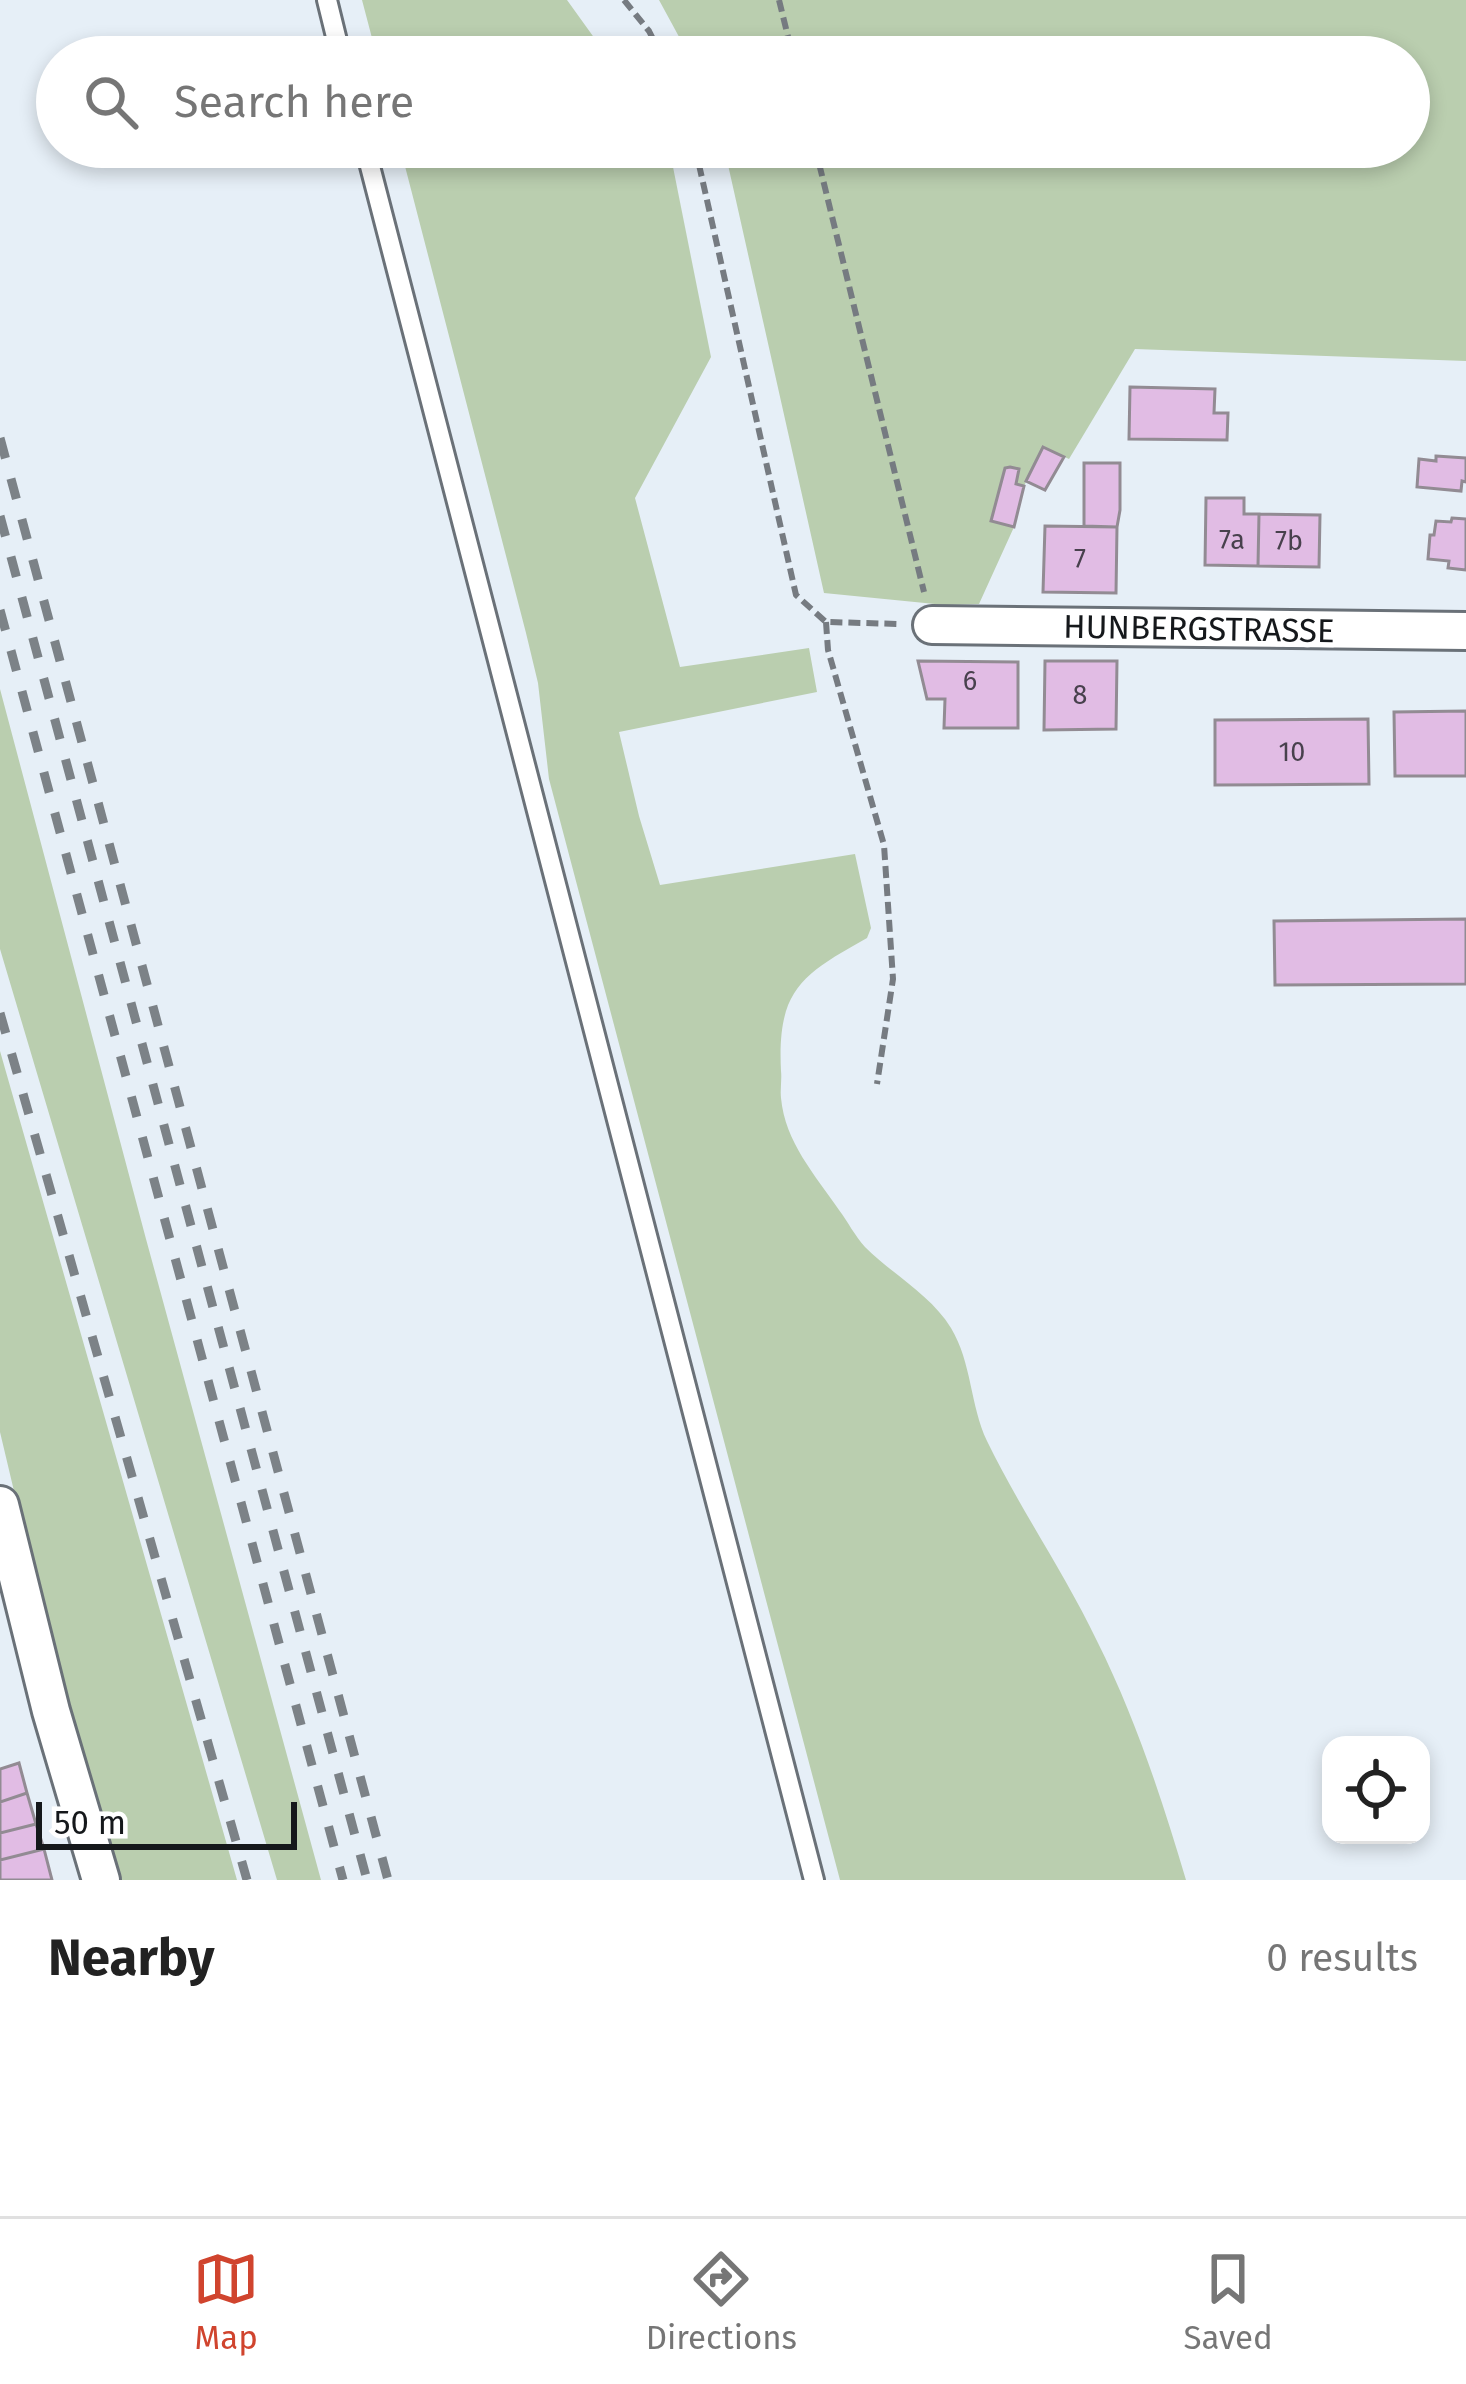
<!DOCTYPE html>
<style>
:root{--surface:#fff;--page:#f6f6f6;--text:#222;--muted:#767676;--line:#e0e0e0;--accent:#d0442e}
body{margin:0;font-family:"Fira Sans",sans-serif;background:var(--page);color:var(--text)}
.controls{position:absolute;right:36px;bottom:36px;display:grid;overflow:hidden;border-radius:24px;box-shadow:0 6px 18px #0003}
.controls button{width:108px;height:108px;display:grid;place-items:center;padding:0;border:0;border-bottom:3px solid var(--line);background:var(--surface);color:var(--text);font:60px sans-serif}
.scale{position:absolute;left:36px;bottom:30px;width:261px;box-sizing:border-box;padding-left:12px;border:6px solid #15181b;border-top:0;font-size:33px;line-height:42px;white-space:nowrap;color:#15181b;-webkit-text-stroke:9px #fff;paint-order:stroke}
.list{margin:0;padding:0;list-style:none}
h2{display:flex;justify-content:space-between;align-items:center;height:156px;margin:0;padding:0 48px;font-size:51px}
h2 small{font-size:39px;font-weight:400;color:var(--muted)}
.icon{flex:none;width:66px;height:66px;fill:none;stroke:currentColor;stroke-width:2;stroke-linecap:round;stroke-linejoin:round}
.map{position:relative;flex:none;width:1466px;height:1880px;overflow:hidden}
.search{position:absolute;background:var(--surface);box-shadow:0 6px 18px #0003;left:36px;right:36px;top:36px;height:132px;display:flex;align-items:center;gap:30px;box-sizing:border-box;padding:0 42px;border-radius:66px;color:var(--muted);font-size:45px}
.sheet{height:336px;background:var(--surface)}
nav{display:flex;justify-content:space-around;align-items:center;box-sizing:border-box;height:168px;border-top:3px solid var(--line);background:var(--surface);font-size:33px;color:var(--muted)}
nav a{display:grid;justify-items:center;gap:6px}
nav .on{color:var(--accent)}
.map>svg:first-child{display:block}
.green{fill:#baceaf}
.building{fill:#e1bce4;stroke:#928b93;stroke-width:3}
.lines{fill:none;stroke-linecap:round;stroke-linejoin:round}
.lane-casing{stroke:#6a7178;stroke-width:24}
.street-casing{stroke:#6a7178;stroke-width:42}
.path{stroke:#767b81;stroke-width:6;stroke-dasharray:12 6;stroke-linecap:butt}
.lane{stroke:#fff;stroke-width:18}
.street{stroke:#fff;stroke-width:36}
.rail{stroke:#7c8287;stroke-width:9;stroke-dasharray:21 21;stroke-linecap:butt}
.labels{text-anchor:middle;stroke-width:10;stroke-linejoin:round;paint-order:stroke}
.number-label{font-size:27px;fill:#48414d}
.street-label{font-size:33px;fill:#15181b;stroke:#fff}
</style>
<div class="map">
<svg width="1466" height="1880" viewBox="0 0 1466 1880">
<rect width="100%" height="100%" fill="#e6eff7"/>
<path class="green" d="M362,0h205l41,57h-231z
M659,0h807v361l-331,-12 -66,110 -26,-12 -19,39 -8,-2 3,-15 -15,-1 -12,53 22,6 -35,77 -34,1 -121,-12 -100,-446h685v-90h-719z
M400,147h269l42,210 -76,141 45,169 129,-19 8,44 -198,40 20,84 21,69 195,-31 16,74 -4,10c-66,37 -90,52 -86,133 1,9 -1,18 0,27 4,44 34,77 58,112 9,12 16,26 26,37 27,27 66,48 86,81 21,35 19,77 36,113 33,68 77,131 110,200 38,76 65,158 89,239h-346l-291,-1101 -11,-96 -12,-50z
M0,689l146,550 175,641h-44l-277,-931z
M0,1051l237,829h-119l-81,-292 -37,-156z"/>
<path class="building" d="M1130,387l85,2 -1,24h14l-1,27 -98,-1z
M1043,447l21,10 -19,33 -19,-9z
M1436,456l30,2v24l-4,-1 -1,10 -44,-4 2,-28 17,2z
M1084,463h36v47l-3,17 -33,-1z
M1010,467l9,2 -3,15 8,2 -10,41 -23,-6 14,-53z
M1206,498h38v16h15l-1,52 -53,-1z
M1259,514l61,1 -1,52 -61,-1z
M1452,518l14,1v51l-18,-2 1,-7 -21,-2 2,-24h4l2,-14 15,1z
M1045,526l72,1 -1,66 -73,-1z
M918,661l100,1v66h-74l1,-29h-18z
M1045,661h72l-1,68 -72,1z
M1466,711v65h-71l-1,-64z
M1368,719l1,65 -154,1v-65z
M1466,919v65l-191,1 -1,-64z
M19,1763l8,30 -27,9v-33z
M27,1793l9,31 -36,9v-31z
M36,1824l8,25 -44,11v-27z
M44,1849l8,31h-52v-20z"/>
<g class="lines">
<defs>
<path id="lane" d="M327,0l14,57
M365,147l449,1733"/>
<path id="street" d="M932,625l534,6
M0,1505l51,206 50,169"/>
</defs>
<use href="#lane" class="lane-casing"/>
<use href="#street" class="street-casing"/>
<path class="path" d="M624,0l25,31 13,26
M779,0l14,57
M695,147l101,448 30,27 73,2
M815,147l109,445
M826,622l2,28 56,195 9,134 -16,105"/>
<use href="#lane" class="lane"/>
<use href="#street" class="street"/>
<path class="rail" d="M0,438l388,1442
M0,516l367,1364
M0,610l343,1270
M0,1013l247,867"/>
</g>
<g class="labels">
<g class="number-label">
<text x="1232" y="549">7a</text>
<text x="1289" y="550">7b</text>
<text x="1080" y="568">7</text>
<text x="970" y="690">6</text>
<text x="1080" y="704">8</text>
<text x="1292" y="761">10</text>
</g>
<g class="street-label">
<text transform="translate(1199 628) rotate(1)" y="12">HUNBERGSTRASSE</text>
</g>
</g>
</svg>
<div class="controls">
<button><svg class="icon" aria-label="locate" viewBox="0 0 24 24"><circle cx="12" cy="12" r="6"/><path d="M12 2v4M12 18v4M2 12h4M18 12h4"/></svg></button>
</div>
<div class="scale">50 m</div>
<div class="search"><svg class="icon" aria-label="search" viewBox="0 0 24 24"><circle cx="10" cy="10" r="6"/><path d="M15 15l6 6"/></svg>Search here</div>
</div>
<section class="sheet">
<h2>Nearby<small>0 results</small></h2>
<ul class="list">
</ul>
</section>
<nav>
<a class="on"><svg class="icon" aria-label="map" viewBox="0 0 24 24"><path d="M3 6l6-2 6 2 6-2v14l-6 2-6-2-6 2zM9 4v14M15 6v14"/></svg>Map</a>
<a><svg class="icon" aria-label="directions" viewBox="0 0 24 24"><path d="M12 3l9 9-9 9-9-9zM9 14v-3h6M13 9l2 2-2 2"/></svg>Directions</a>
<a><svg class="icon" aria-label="saved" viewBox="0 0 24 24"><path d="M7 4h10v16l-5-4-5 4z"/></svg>Saved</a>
</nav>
